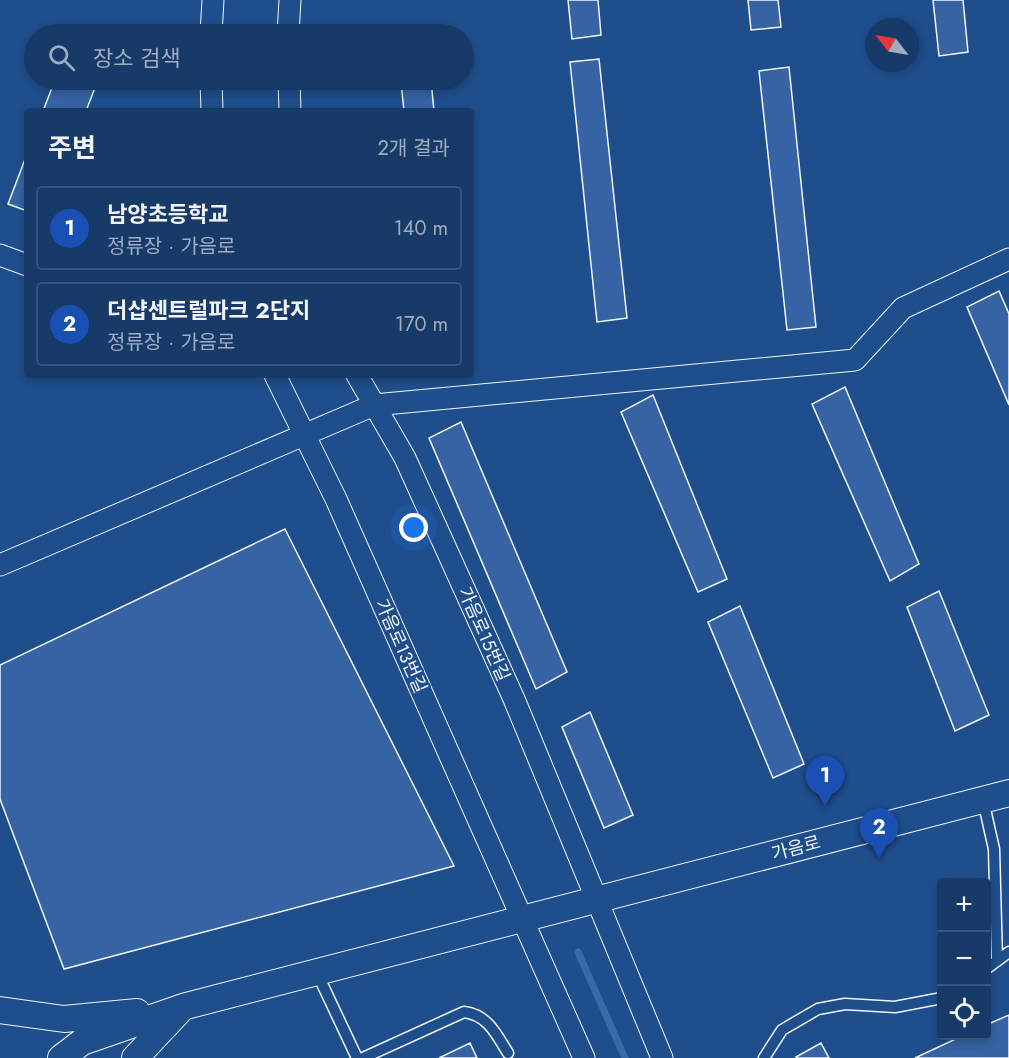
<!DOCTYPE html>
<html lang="ko">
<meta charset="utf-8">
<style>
:root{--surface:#173a69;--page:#244571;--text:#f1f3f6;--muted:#9eadc0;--line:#36547d;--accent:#ffb74d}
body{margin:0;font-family:Jost,"Noto Sans KR",sans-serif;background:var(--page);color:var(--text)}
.controls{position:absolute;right:18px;bottom:18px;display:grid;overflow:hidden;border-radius:6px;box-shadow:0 3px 9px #0003}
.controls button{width:54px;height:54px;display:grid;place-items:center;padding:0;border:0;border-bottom:2px solid var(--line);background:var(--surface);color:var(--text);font:30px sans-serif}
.compass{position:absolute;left:865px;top:18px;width:54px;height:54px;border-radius:50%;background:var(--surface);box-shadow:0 3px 9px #0003;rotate:301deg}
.you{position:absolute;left:414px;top:528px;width:21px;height:21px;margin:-15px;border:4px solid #fff;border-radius:50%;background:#1a73e8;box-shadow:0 0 0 9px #1a73e833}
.badge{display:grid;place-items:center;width:39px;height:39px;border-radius:50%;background:var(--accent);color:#fff;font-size:20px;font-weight:700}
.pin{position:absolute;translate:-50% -50px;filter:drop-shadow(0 2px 3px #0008)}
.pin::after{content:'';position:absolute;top:32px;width:21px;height:18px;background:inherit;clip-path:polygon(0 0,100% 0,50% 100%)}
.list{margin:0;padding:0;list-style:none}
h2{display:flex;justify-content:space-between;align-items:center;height:78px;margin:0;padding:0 24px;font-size:26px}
h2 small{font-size:20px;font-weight:400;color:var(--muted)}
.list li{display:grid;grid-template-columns:39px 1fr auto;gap:18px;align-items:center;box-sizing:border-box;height:84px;margin:0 12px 12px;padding:0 12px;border:2px solid var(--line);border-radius:6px}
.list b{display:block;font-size:22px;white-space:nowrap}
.list p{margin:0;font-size:20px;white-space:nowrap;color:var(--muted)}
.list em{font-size:20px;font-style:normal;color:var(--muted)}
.icon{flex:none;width:33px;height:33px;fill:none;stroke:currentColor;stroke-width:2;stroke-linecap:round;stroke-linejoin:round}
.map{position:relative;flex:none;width:1009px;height:1058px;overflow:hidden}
.search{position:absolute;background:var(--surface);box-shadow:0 3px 9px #0003;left:24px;top:24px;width:450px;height:66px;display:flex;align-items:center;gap:15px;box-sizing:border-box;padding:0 21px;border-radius:33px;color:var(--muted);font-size:22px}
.panel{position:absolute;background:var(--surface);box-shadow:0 3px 9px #0003;left:24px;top:108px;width:450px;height:270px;border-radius:6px}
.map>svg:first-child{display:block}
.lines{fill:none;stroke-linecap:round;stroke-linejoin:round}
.stream{stroke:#3b69a3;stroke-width:7}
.building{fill:#3563a3;stroke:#f2f6ff;stroke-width:1.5}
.service-casing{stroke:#f2f6ff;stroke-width:13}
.minor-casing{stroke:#f2f6ff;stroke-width:23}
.tertiary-casing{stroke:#f2f6ff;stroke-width:28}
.service{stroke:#1f4e8c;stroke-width:10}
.minor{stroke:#1f4e8c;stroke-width:21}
.tertiary{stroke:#1f4e8c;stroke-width:26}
.labels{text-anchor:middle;stroke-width:4.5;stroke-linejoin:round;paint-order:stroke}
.street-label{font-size:18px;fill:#f2f6ff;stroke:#1f4e8c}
</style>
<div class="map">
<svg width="1009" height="1058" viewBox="0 0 1009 1058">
<rect width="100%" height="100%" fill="#1f4e8c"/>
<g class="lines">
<path class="stream" d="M578,952l47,106"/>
</g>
<path class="building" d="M568,0h30l3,35 -29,4z
M748,0h30l3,27 -30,3z
M933,0h30l5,52 -29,4z
M599,59l28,259 -30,4 -27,-260z
M789,67l27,260 -29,3 -28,-259z
M55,80h43l-12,31h-43z
M431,80l3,31h-30l-3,-29z
M27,154v57l-19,-7z
M999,291l10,23v91l-42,-98z
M845,387l74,177 -29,17 -78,-177z
M653,395l74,184 -29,13 -77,-180z
M461,422l106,250 -31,17 -107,-251z
M285,529l169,337 -390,103 -64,-170v-134z
M939,591l50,124 -34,16 -48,-124z
M740,606l64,158 -31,14 -65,-156z
M590,712l43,103 -29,13 -42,-101z
M1009,1015v43h-94l47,-22h24v-11z
M470,1043l7,15h-38z
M821,1043l8,15h-32l-1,-1z"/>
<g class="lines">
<defs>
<path id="service" d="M983,800l11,49 3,112
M986,969l23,-17
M317,973l40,85
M363,1058l101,-46c24,3 32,22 44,41
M764,1058l18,-28 36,-21 27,-5 50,3 47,-9"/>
<path id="minor" d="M211,34l2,-34
M288,34l2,-34
M211,80l1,31
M289,80l1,31
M0,255l27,10
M275,375l61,124 248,559
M357,375l48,83 109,241 148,359
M0,565l374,-160 481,-45 48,-52 106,-49"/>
<path id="tertiary" d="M0,1010l64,9 73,-7
M61,1058l21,-16 104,-36 823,-213
M135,1058l45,-48"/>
</defs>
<use href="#service" class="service-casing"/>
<use href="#minor" class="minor-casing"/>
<use href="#tertiary" class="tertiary-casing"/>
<use href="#service" class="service"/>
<use href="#minor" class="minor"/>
<use href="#tertiary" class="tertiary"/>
</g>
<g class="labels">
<g class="street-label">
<text transform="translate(484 634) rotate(66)" y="6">가음로15번길</text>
<text transform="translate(401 646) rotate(66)" y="6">가음로13번길</text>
<text transform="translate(796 848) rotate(-15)" y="6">가음로</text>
</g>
</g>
</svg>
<div class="controls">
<button>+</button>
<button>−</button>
<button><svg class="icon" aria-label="locate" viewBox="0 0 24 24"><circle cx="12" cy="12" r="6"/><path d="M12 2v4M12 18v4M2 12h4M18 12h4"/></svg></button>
</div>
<svg class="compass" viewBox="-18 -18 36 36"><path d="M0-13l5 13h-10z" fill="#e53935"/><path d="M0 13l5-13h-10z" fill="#9eadc0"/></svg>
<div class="you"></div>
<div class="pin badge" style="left:825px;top:806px;background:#1a4fb4">1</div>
<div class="pin badge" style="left:879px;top:858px;background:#1a4fb4">2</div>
<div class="search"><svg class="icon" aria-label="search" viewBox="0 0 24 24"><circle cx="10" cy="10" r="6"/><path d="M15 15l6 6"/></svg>장소 검색</div>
<section class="panel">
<h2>주변<small>2개 결과</small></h2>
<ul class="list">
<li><span class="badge" style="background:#1a4fb4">1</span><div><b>남양초등학교</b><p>정류장 · 가음로</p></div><em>140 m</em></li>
<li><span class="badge" style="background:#1a4fb4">2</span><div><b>더샵센트럴파크 2단지</b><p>정류장 · 가음로</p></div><em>170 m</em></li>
</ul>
</section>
</div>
